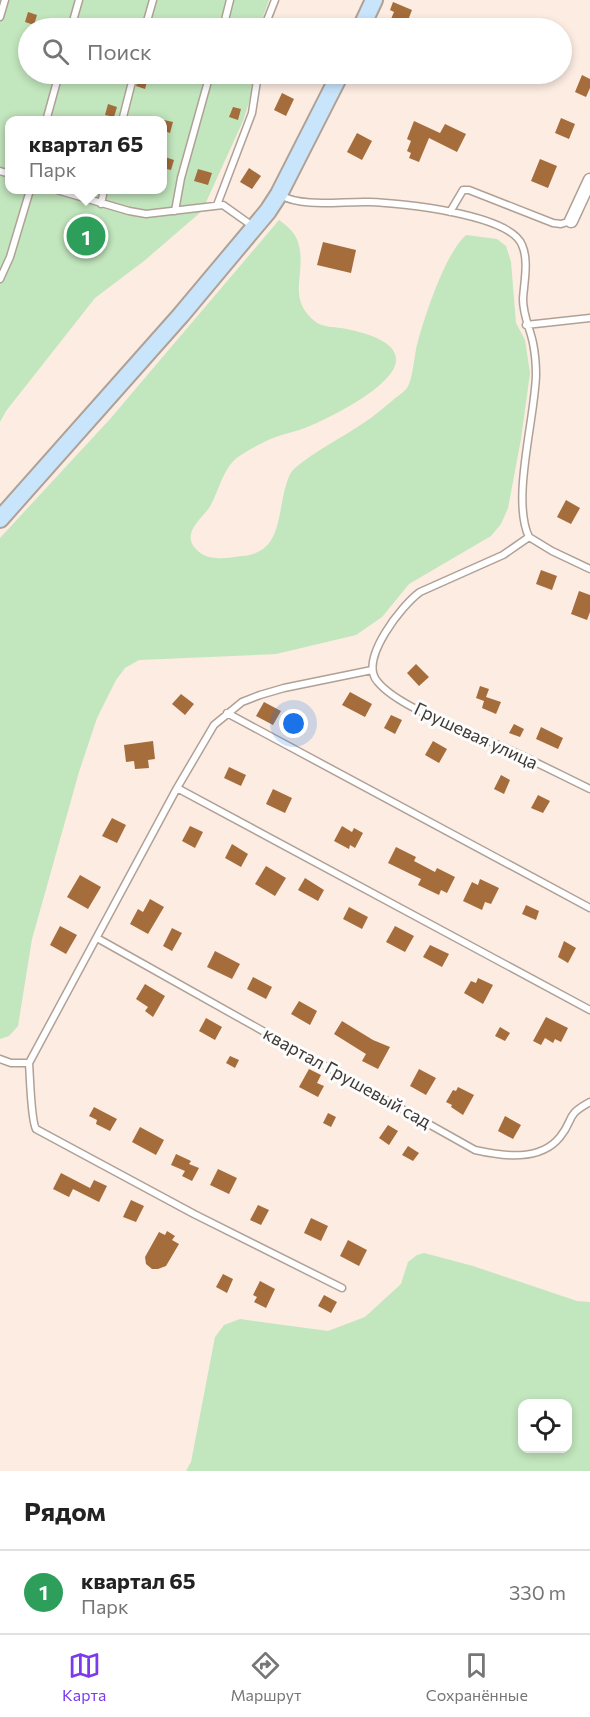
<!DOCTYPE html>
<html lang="ru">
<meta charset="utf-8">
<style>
:root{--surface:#fff;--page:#f2f2f2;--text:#222;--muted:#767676;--line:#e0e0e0;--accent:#7c3aed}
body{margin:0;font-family:Commissioner,sans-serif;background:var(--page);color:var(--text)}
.controls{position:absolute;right:18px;bottom:18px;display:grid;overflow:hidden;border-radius:12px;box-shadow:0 3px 9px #0003}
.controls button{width:54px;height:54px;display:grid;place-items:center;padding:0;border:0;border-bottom:2px solid var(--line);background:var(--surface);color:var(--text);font:30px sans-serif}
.you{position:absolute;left:294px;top:724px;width:21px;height:21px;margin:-15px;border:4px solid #fff;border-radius:50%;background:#1a73e8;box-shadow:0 0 0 9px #1a73e833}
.badge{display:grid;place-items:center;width:39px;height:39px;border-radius:50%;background:var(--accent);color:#fff;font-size:20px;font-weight:700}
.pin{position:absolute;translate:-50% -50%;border:3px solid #fff;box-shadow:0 2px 6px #0006}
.popup{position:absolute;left:5px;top:116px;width:162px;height:78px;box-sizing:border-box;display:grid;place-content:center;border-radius:12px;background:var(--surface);filter:drop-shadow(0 2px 4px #0005);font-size:20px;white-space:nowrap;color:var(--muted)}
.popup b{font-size:22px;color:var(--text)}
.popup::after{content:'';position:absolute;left:50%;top:100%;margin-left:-12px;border:12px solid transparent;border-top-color:var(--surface)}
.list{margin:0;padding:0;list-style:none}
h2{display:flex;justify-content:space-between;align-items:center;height:78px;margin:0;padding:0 24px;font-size:26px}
h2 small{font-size:20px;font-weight:400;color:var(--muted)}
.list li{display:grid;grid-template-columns:39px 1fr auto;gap:18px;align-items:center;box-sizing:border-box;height:84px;padding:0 24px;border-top:2px solid var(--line)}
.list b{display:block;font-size:22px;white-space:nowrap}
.list p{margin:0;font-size:20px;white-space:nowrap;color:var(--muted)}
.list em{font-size:20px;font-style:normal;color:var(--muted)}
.icon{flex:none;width:33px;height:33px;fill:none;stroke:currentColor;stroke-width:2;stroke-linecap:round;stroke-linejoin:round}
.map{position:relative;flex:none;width:590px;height:1471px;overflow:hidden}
.search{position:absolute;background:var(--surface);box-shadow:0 3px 9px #0003;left:18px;right:18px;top:18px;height:66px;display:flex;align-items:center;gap:15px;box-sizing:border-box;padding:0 21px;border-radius:33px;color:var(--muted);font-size:22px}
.sheet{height:162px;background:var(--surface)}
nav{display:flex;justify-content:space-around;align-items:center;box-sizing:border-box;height:84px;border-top:2px solid var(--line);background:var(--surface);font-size:16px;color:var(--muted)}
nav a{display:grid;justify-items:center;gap:3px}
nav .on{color:var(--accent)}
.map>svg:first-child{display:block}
.green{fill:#c2e6bd;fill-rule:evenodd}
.building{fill:#a56c3c}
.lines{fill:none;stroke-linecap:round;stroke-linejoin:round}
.lane-casing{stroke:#b0a197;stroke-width:9}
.street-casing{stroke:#b0a197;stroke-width:15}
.secondary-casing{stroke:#b0a197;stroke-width:20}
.lane{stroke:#fff;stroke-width:6}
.street{stroke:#fff;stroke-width:12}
.secondary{stroke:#c9e5fb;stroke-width:16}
.labels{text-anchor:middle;stroke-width:6;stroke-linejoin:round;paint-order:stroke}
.street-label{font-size:18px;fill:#3e3834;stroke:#fdfdfd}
</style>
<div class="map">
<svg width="590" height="1471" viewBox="0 0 590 1471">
<rect width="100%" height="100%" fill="#fcece2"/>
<path class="green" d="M0,0h269l-10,28h-231v46h225v1l-3,24 -7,22 -41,90 -58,50 -49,37 -89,113 -6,11zM10,121h152v69h-152z
M279,220c8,6 16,12 19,22 10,32 -14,56 19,81 7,4 16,4 24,5 16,3 56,11 55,32 0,25 -65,57 -86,66 -14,6 -29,8 -42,14 -10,5 -21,11 -30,17 -16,12 -19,35 -29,51 -8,11 -28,26 -13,41 11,13 31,9 46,7 40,-3 35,-41 44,-71 2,-6 4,-13 9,-17 21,-18 47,-30 70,-46 9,-6 18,-14 27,-21 5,-5 15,-10 17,-17 5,-13 5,-29 9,-43 8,-28 27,-87 48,-106l31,4 9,7 5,16 5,61 9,17 5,33 -9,66 -13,69 -7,16 -10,12 -82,48 -27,33 -26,18 -80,19 -137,6 -14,8 -9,12 -19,38 -18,54 -47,167 -14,87 -9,10 -9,3v-501l110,-119z
M424,1253l49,13 104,35 13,1v169h-404l5,-9 24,-125 9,-12 16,-6 88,12 37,-14 36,-33 7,-22 9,-7zM522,1404h46v44h-46z"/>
<path class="building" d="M393,2l19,8 -7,18h-10l-7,-2 6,-14 -4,-2z
M28,12l9,3 -3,10 -9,-3z
M582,75l8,4v9l-4,9 -11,-5z
M139,76l9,2 -3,11 -9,-3z
M282,93l12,6 -8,17 -12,-6z
M108,104l9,3 -3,10 -9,-2z
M233,107l8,2 -3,11 -9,-3z
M561,118l14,6 -6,15 -14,-6z
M164,120l9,2 -3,11 -8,-3z
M414,121l26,12 5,-9 21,10 -9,18 -28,-14 -10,24 -10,-4 2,-5 -4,-2 4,-10 -4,-2z
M357,133l15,8 -10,19 -15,-8z
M165,157l9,3 -3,10 -9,-2z
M540,159l17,7 -9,22 -17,-7z
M249,168l12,8 -9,13 -12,-7z
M198,169l14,4 -4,12 -14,-4z
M323,242l33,8 -5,23 -34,-8z
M566,500l14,8 -9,16 -14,-7z
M541,570l16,6 -5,14 -16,-6z
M579,591l11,4v17l-3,8 -16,-6z
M416,664l13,13 -10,9 -12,-13z
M480,686l9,3 -3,8 15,5 -5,12 -14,-6 2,-7 -8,-3z
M350,692l22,12 -7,13 -23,-12z
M181,694l13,10 -9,11 -13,-11z
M264,702l17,9 -8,14 -17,-9z
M391,715l11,5 -7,14 -11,-6z
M514,724l10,5 -4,8 -11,-4z
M541,727l22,11 -5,11 -22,-10z
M153,741l2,18 -7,1 1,8 -14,1 -1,-8 -8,1 -2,-17z
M433,741l14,8 -8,14 -14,-8z
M229,767l17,8 -5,11 -17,-8z
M501,775l9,5 -6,14 -10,-5z
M273,789l19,9 -7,15 -19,-9z
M538,795l12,6 -7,12 -12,-5z
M112,818l14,7 -9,18 -15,-7z
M190,826l13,6 -8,16 -13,-7z
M342,826l10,6 2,-4 9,5 -8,15 -5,-3 -1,4 -15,-8z
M232,844l16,10 -7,13 -16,-9z
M396,847l20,10 -2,4 21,11 2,-4 18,9 -8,16 -6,-3 -2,5 -21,-10 3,-6 -33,-16z
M266,866l20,12 -11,18 -20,-12z
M80,875l21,12 -13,22 -21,-12z
M305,878l19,12 -6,11 -20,-11z
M480,879l19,9 -8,16 -6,-2 -3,8 -19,-9 9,-19 6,3z
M150,899l14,8 -16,27 -18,-10 8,-15 5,3z
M526,905l13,6 -3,9 -14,-6z
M349,907l19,10 -6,12 -19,-10z
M60,926l17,9 -11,19 -16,-9z
M395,926l19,10 -9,16 -19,-10z
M172,928l10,5 -10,18 -9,-5z
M564,941l12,7 -8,15 -10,-6z
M430,945l19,9 -7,13 -19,-10z
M215,951l25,13 -8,15 -25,-12z
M253,977l19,10 -6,12 -19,-10z
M478,978l15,7 -10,19 -19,-11 7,-12 5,2z
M145,984l20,12 -12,21 -8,-6 3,-4 -12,-8z
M299,1001l18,10 -7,14 -19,-11z
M546,1017l22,11 -7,14 -6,-3 -2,4 -8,-5 -4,7 -8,-4z
M206,1018l16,9 -7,13 -16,-9z
M342,1021l31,19 17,7 -12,22 -16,-8 4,-7 -32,-20z
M500,1027l10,6 -5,8 -10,-5z
M230,1056l9,4 -4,8 -9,-5z
M309,1069l12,6 -4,8 7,3 -6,11 -19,-10z
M419,1069l17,9 -10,17 -16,-9z
M458,1087l16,8 -11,20 -12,-8 1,-2 -6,-3 7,-12 3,1z
M94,1107l23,12 -7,12 -14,-7 1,-4 -8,-4z
M328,1113l8,4 -5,10 -8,-4z
M505,1116l16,9 -8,14 -15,-8z
M388,1125l10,6 -9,14 -10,-7z
M140,1127l24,13 -8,15 -24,-13z
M408,1146l11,7 -6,8 -11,-6z
M176,1154l15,7 -2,3 10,4 -7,13 -10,-5 3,-5 -14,-6z
M218,1169l19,9 -8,16 -19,-9z
M61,1173l29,15 4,-8 13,6 -8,16 -26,-13 -4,8 -16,-8z
M131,1200l13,6 -8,16 -13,-5z
M258,1205l11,5 -8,15 -11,-5z
M311,1218l17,8 -7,15 -17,-8z
M167,1231l8,5 -3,4 7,4 -13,22 -8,3h-6l-6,-5 -1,-7 14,-25 6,3z
M348,1240l19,10 -8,16 -19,-10z
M223,1274l10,5 -6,14 -11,-6z
M260,1281l15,8 -9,19 -12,-6 3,-5 -4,-2z
M324,1295l13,7 -6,11 -13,-7z"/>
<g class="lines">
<defs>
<path id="lane" d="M0,17l5,-17
M71,28l8,-28
M145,28l8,-28
M223,28l7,-28
M264,28l11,-28
M46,121l13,-47
M122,121l12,-47
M0,171l10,3
M57,190l72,21 17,3 77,-9 31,22
M280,195c23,13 62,6 89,7 32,1 141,12 153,43 7,15 2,38 1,54 0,17 7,29 10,44 2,10 3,22 3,32 -1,43 -25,125 -7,162
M101,204l3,-14
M217,205l35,-92 6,-39
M175,211l6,-33 29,-104
M450,212l13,-22h6l84,33 8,1 10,-3
M0,279l10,-22 20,-67
M526,325l64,-7
M529,537l-26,18 -83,37c-18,13 -61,67 -43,89 21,27 93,51 126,66 29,13 58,28 87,42
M529,537l23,14 38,18
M227,713l363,195
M177,788l413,222
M97,938l378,212c27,6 65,12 85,-13 15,-18 4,-21 30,-35
M0,1059l11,4h18
M342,1288l-148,-74 -158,-85c-5,-8 -6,-53 -7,-66l148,-275 37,-63 28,-23 18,-7 24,-7 88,-18"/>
<path id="street" d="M571,221l19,-41"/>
<path id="secondary" d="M361,28l13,-28
M0,519l181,-204 87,-104 11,-17 61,-120"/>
</defs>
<use href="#lane" class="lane-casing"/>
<use href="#street" class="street-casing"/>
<use href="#secondary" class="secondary-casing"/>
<use href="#lane" class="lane"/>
<use href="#street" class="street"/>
<use href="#secondary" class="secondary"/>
</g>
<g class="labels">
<g class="street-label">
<text transform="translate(476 736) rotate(25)" y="6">Грушевая улица</text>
<text transform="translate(347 1078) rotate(29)" y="6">квартал Грушевый сад</text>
</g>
</g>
</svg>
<div class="controls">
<button><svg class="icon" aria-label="locate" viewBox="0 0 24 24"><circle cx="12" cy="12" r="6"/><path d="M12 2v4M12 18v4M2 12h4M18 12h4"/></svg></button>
</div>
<div class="you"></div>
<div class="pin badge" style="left:86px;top:236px;background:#2e9e5b">1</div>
<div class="popup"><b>квартал 65</b>Парк</div>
<div class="search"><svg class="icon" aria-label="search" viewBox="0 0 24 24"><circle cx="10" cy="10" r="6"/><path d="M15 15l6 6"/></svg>Поиск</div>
</div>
<section class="sheet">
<h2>Рядом<small></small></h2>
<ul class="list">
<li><span class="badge" style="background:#2e9e5b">1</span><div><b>квартал 65</b><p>Парк</p></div><em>330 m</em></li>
</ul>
</section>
<nav>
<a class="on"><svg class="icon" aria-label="map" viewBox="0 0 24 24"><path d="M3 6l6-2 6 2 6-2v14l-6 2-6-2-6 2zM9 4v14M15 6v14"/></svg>Карта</a>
<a><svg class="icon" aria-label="directions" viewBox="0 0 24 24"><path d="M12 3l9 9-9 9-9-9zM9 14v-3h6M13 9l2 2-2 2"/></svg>Маршрут</a>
<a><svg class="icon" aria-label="saved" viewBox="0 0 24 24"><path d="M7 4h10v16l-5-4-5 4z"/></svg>Сохранённые</a>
</nav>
